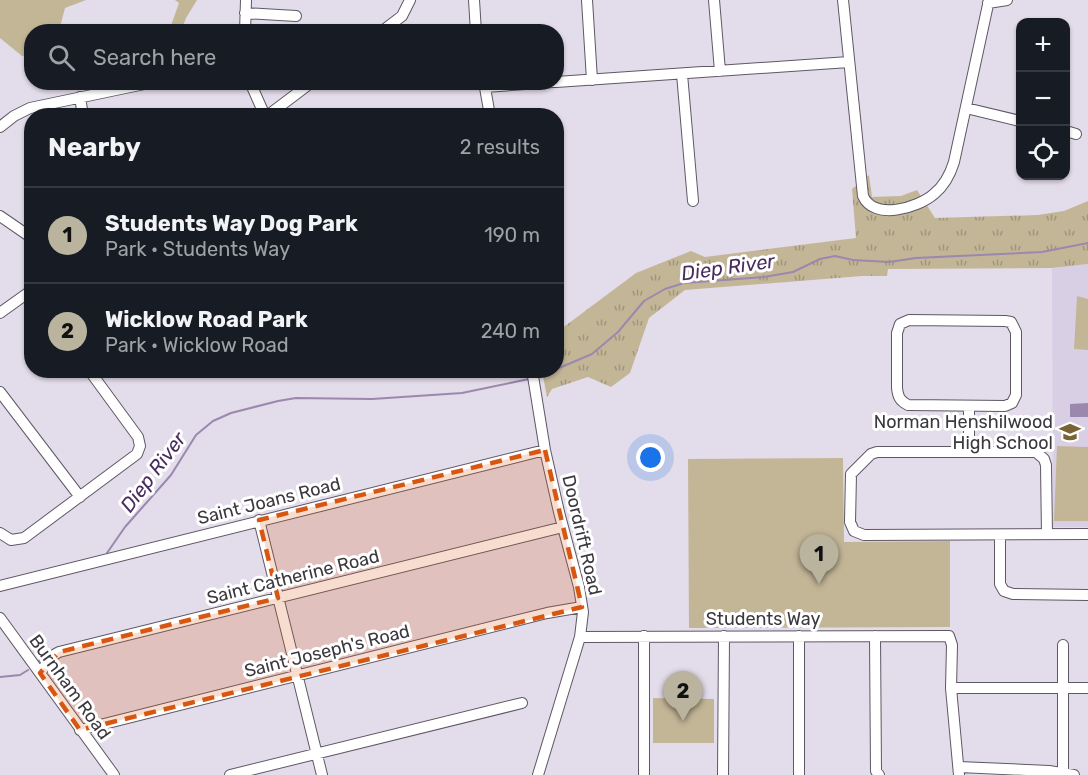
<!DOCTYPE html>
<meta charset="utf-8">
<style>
:root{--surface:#171b24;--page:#242831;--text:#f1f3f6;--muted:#9ea1a6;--line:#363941;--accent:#bab39e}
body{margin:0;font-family:Rubik,sans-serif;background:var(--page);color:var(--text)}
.controls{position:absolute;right:18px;top:18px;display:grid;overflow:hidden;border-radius:12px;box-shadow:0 2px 4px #0004}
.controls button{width:54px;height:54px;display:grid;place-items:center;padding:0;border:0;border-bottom:2px solid var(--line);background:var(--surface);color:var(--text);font:30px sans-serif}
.you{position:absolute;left:651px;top:458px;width:21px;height:21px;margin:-15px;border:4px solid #fff;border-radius:50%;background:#1a73e8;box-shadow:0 0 0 9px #1a73e833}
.badge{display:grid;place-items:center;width:39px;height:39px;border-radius:50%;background:var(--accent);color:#111;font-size:20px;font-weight:700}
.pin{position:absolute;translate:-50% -50px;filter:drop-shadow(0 2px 3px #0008)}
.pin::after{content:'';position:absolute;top:32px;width:21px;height:18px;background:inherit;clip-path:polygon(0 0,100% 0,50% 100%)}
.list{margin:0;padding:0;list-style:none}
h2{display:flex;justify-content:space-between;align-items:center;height:78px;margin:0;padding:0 24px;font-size:26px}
h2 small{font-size:20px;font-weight:400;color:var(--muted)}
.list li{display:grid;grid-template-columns:39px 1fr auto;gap:18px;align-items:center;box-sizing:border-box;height:96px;padding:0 24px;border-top:2px solid var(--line)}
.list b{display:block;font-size:22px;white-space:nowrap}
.list p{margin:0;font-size:20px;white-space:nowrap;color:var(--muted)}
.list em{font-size:20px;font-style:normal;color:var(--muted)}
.icon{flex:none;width:33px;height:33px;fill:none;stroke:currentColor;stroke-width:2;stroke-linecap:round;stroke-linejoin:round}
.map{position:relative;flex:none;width:1088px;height:775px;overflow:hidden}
.search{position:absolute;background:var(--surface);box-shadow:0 2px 4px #0004;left:24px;top:24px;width:540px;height:66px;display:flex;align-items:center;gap:15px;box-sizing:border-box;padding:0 21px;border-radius:24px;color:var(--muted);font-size:22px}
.panel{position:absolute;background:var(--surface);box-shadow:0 2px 4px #0004;left:24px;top:108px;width:540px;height:270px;border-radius:24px}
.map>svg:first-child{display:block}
.built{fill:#d9cfe4}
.grass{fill:url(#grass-tufts)}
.park{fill:#c3b697}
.water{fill:#9b88ae}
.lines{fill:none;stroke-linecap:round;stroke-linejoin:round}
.stream{stroke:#9b88ae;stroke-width:2}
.minor-casing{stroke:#5e5864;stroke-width:12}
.minor{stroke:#fff;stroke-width:10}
.marked{fill:#d75611;fill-opacity:0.2;stroke:#d75611;stroke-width:4.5;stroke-dasharray:12 8;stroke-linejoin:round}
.labels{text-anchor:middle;stroke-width:6;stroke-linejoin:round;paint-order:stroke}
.poi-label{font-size:18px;fill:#3b383e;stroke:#fff;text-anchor:end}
.street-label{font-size:18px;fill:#3b383e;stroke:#fff}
.water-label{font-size:20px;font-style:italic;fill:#482c5f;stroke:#fff}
</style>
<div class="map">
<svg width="1088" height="775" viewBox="0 0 1088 775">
<defs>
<pattern id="grass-tufts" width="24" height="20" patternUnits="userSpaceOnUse" patternTransform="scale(1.5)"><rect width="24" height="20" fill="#c3b697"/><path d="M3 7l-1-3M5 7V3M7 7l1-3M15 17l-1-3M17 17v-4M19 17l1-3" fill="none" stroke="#a0957d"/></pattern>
</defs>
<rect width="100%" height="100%" fill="#e3dcea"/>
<path class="built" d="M1088,264v263h-35l-1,-259z"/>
<path class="grass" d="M869,175l3,22 29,-1 16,-6 18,28 103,-3 26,-4 24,-10v63l-36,4 -164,1 -1,7h-25l-177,14 -36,28 -19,55 -19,14 -23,-10 -36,12 -5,8 -5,-26 14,-1 1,-38 79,-59 55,-22 14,6 151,-19 -4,-49z"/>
<path class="park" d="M0,0h86l-21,8 -6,23 -27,1 -1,23 -9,1 -22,-18z
M175,0h22l-11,18 -5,13h-12l10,-28z
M1077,296l11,3v51l-14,-1z
M1057,446l31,1v74h-34z
M843,458l1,84 106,-1v86l-261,1 -1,-169z
M653,698l61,1v44h-61z"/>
<path class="water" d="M1088,403v14h-18v-13z"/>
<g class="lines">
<path class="stream" d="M538,377l54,-23 26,-22 26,-31 21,-12 19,-6 80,-6 29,-5 27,-13 15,-3 18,4 36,2 27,-4 126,-6 46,-9
M107,553l18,-26 46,-52 25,-40 17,-14 18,-8 47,-12 18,-3 76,1 90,-6 67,-14
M38,662l5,-5
M0,677l20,-2 8,-5"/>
<defs>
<path id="minor" d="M474,0l2,32
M587,0l5,80
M714,0l6,71
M843,0l20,196c11,25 55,12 71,-2 10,-8 16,-19 20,-32l35,-162
M988,3l19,-3
M245,13l51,3
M245,32l1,-32
M381,32l21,-16 8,-16
M682,74l11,127
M250,82l15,34
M484,82l6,34
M556,82l293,-20
M485,87l68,-5
M80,97l3,19
M966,108l54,13
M267,116l45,-34
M0,127l14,-11 16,-8 124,-26
M1066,131l10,3
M0,216l32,22
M0,313l32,-23
M909,320l96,1 6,1 5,10v63l-4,8 -7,3 -97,-1c-8,-4 -10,-8 -11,-17v-55l3,-9z
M532,370l13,80 14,62 20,75 4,25 -3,25 -42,138
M0,392l80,105
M969,452v-46
M259,520l63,255
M0,533l11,7 13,-2 113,-84 3,-8 -2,-9 -49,-67
M1047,534l-1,-69 -2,-6 -8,-7h-159l-6,2 -20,20 -1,48 4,9 10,4 224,-1
M1000,535v49l4,7 9,3 75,1
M0,586l545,-136
M0,618l114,157
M644,636v139
M875,636l1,135 3,4
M580,637l369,-1 3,9 -1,43 8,87
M40,673l12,-17 7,-4 504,-125
M951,688h137
M80,730l467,-117 35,-6
M959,767l90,4 25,4
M230,775l292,-72
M723,775l1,-139
M799,775v-139
M1063,775v-130"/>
</defs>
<use href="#minor" class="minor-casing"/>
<use href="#minor" class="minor"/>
</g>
<path class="marked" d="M545,450l37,157 -502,123 -40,-57 19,-21 219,-54 -19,-78z"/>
<defs>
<symbol id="school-bare" viewBox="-9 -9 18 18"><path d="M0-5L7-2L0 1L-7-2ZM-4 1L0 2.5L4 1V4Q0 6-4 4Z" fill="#776432" stroke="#fff" stroke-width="2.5" paint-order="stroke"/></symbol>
</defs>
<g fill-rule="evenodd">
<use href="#school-bare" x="1055" y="417" width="30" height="30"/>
</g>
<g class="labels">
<g class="poi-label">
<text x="1053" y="428">Norman Henshilwood<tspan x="1053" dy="21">High School</tspan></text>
</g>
<g class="street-label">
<text transform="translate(269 501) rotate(-14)" y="6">Saint Joans Road</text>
<text transform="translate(582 535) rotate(77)" y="6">Doordrift Road</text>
<text transform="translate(293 577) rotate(-14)" y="6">Saint Catherine Road</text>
<text x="763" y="625">Students Way</text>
<text transform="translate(327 651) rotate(-14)" y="6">Saint Joseph's Road</text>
<text transform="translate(70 687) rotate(54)" y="6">Burnham Road</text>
</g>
<g class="water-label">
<text transform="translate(728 267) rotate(-8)" y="7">Diep River</text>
<text transform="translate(153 472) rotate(-53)" y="7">Diep River</text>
</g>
</g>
</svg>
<div class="controls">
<button>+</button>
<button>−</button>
<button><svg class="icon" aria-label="locate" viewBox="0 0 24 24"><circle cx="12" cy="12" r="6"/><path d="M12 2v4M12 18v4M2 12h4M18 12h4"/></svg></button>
</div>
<div class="you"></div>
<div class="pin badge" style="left:819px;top:584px">1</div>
<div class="pin badge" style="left:683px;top:721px">2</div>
<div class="search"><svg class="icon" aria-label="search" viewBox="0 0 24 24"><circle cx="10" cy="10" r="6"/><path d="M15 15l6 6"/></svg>Search here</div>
<section class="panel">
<h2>Nearby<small>2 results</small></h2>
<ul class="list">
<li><span class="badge">1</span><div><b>Students Way Dog Park</b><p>Park · Students Way</p></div><em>190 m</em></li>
<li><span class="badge">2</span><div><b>Wicklow Road Park</b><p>Park · Wicklow Road</p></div><em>240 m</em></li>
</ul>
</section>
</div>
